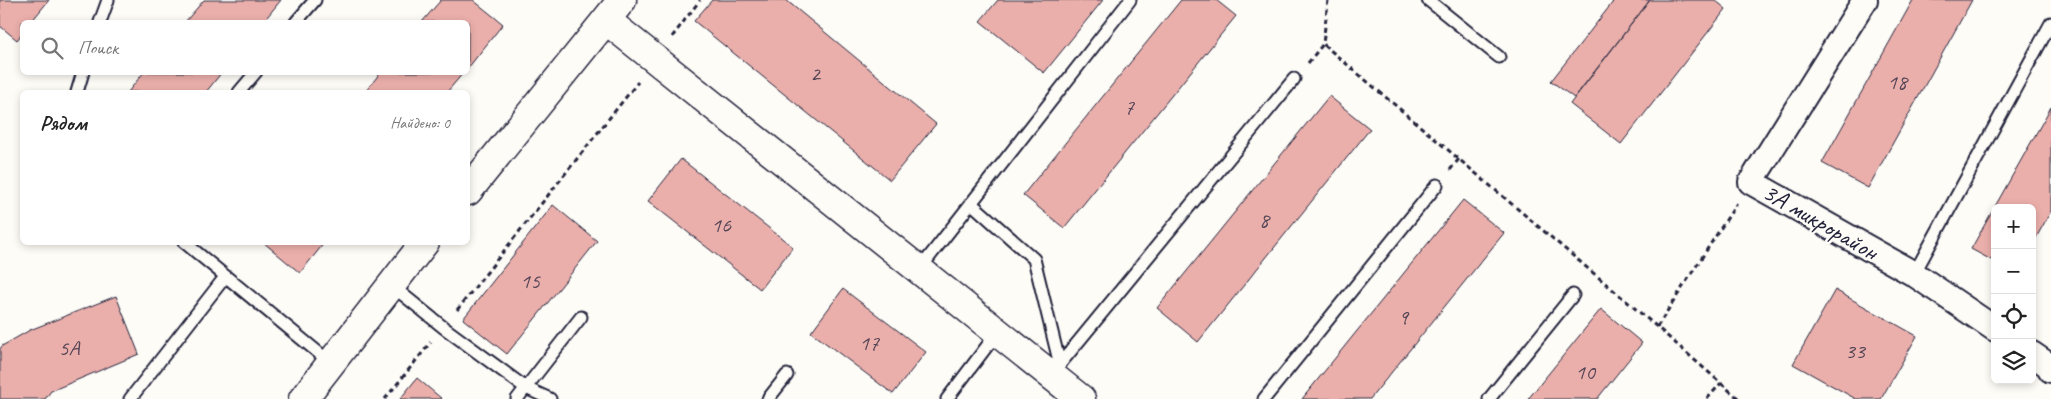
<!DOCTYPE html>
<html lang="ru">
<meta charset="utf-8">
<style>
:root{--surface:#fff;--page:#f6f6f6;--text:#222;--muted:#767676;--line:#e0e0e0}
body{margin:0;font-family:Caveat,sans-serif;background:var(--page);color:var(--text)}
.controls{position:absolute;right:15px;bottom:15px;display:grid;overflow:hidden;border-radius:8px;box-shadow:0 2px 8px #0003}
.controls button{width:45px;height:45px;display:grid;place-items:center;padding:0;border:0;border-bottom:1px solid var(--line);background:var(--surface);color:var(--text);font:25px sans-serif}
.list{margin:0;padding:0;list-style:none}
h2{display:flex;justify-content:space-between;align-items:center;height:65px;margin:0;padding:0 20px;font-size:21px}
h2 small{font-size:16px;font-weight:400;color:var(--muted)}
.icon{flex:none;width:28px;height:28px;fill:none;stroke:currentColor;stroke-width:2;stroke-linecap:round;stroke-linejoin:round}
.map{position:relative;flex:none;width:2051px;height:399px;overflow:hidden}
.search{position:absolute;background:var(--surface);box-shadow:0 2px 8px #0003;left:20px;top:20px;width:450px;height:55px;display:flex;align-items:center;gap:12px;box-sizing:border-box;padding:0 18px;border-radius:8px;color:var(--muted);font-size:19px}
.panel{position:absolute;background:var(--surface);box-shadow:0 2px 8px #0003;left:20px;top:90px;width:450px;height:155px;border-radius:8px}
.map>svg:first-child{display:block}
.building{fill:#ebafab;stroke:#22223b}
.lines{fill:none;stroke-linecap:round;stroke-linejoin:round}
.service-casing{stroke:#22223b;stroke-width:15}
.minor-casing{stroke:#22223b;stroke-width:28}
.tertiary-casing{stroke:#22223b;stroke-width:31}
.path{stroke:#22223b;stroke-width:3;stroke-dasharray:5 4;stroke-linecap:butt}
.service{stroke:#fdfcf7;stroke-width:11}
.minor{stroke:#fdfcf7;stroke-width:24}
.tertiary{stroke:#fdfcf7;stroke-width:28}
.labels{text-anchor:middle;stroke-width:5;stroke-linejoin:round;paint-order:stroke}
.number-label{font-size:22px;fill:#544557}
.street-label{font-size:25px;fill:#22223b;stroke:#fdfcf7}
</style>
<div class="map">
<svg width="2051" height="399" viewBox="0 0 2051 399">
<rect width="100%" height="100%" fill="#fdfcf7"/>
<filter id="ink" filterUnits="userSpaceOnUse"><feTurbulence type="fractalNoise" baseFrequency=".02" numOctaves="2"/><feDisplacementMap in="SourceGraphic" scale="10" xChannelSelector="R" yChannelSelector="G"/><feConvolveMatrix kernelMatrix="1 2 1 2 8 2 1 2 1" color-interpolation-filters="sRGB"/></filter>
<g filter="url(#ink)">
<path class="building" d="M0,0h49l-18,22h-9v12l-5,6 -17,-14z
M204,0h77l-18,22h-78z
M441,0h32l30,24 -35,44v-46h-46z
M712,0h74l150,124 -46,56 -196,-159z
M998,0h105l-59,73 -64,-52z
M1181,0h35l20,16 -172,212 -41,-33z
M1610,0h40l-76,98 -23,-17 62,-79z
M1650,0h65l11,9 -105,135 -51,-40z
M1913,0h59l-104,188 -46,-25z
M144,72h78l-16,20h-78z
M381,72h83l-17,20h-82z
M1329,96l41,33 -172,213 -41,-34z
M2051,107v104l-19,34v-37h-37v54l-24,-13z
M681,159l112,88 -33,42 -112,-88z
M1463,200l41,33 -134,166h-68z
M553,205l44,36 -90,113 -44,-35z
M263,242h62l-25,31z
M843,289l83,63 -33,42 -82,-62z
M1835,290l82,46 -36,63h-25l-63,-35z
M116,296l23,58 -88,37 -6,8h-45v-50l2,-3 28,-16z
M1601,309l41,34 -45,56h-69z
M417,378l25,21h-42z"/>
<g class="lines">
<defs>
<path id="service" d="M1428,0l71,57
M100,22l8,-22
M296,22l19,-22
M77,92l6,-20
M239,92l17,-20
M971,203l63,56 26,106
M184,242l147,121
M919,270l211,-270
M1914,274l137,-251
M391,285l52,42 83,61 24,11
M1051,375l243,-296
M130,399l95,-122
M517,399l64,-82
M768,399l19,-24
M947,399l50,-66
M1264,399l173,-214
M1489,399l84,-104"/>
<path id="minor" d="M1865,0l-114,182 163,92 81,55
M2032,354l16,11 3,5"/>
<path id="tertiary" d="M606,20l475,379
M468,191l154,-191
M303,399l122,-157"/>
</defs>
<use href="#service" class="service-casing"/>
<use href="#minor" class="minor-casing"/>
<use href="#tertiary" class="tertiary-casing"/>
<path class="path" d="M1328,0l-5,44 334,283 82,72
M672,37l28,-37
M1308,63l15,-19
M1450,170l9,-11
M457,310l181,-228
M1657,327l80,-124
M385,399l46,-57
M1707,399l14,-16"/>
<use href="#service" class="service"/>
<use href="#minor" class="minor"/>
<use href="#tertiary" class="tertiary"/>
</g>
</g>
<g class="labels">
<g class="number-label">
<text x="815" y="81">2</text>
<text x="1897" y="89">18</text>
<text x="1129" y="114">7</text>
<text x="1264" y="227">8</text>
<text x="721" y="232">16</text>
<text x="530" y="288">15</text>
<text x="1403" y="324">9</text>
<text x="869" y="350">17</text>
<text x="69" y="355">5А</text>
<text x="1855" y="358">33</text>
<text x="1585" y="379">10</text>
</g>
<g class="street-label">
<text transform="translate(1821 221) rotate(30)" y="9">3А микрорайон</text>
</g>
</g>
</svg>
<div class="controls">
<button>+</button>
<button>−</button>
<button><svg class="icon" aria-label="locate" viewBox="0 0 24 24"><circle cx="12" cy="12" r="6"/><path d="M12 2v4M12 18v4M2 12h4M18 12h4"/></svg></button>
<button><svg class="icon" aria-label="layers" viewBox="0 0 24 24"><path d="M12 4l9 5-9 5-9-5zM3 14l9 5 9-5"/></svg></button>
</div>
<div class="search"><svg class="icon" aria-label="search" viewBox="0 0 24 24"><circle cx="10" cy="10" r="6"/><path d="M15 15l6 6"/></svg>Поиск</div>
<section class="panel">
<h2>Рядом<small>Найдено: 0</small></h2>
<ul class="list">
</ul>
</section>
</div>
